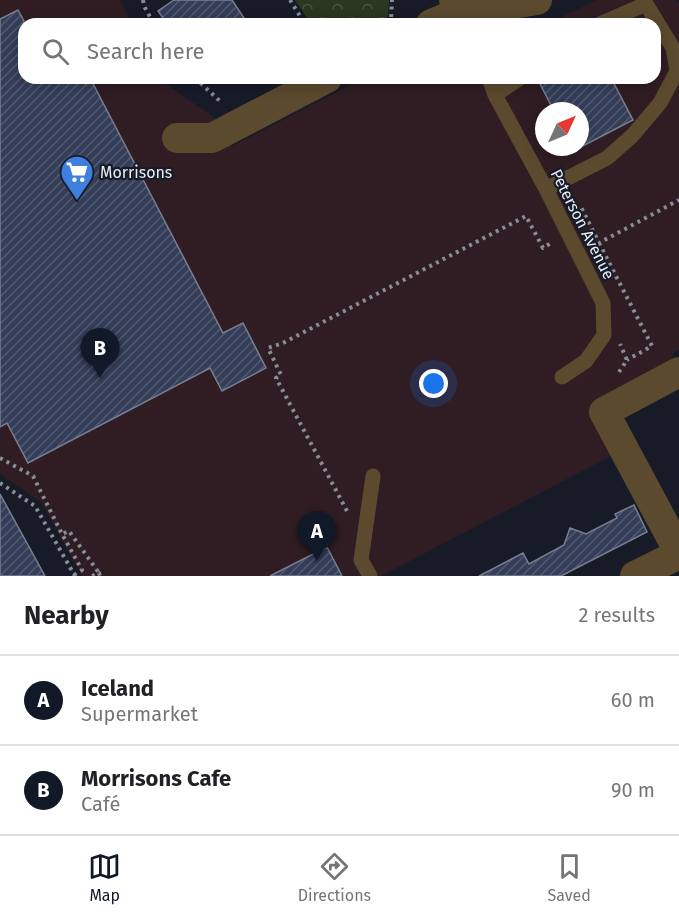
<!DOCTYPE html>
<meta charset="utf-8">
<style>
:root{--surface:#fff;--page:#f6f6f6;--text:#202124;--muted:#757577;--line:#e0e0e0;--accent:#111827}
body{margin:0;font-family:"Fira Sans",sans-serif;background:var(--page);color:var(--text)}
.compass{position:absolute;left:535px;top:102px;width:54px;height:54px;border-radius:50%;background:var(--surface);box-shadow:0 3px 15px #0003;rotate:46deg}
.you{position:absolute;left:434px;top:384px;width:21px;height:21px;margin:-15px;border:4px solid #fff;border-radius:50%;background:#1a73e8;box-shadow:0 0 0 9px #1a73e833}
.badge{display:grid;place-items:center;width:39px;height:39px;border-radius:50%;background:var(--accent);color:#fff;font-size:20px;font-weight:700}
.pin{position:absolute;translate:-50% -50px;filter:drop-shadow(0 2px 3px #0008)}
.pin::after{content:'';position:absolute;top:32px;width:21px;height:18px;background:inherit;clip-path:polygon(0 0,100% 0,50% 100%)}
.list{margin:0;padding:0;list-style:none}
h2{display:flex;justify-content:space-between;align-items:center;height:78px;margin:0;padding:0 24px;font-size:26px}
h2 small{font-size:20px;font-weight:400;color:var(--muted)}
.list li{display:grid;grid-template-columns:39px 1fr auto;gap:18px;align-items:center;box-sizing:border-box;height:90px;padding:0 24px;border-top:2px solid var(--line)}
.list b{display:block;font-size:22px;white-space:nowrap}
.list p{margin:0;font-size:20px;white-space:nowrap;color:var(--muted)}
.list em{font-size:20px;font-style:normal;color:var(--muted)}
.icon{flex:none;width:33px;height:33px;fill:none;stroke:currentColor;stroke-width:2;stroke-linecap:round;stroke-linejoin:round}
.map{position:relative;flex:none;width:679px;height:576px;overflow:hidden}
.search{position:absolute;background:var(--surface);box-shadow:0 3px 15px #0003;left:18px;right:18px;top:18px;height:66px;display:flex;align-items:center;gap:15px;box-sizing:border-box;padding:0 21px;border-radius:18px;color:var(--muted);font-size:22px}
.sheet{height:258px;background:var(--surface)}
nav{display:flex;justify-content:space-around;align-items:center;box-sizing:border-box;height:84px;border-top:2px solid var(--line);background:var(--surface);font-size:16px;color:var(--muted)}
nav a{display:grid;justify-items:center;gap:3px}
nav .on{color:var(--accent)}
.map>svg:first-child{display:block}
.commercial{fill:#2f1d23;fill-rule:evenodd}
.park{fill:url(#park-crowns)}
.building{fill:url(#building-hatch);stroke:#797f90;stroke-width:1.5}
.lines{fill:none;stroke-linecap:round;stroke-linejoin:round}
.path{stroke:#888c97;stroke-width:4;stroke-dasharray:3 4.5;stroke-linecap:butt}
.service{stroke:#5c4a2e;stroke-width:15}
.minor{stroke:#5c4a2e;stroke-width:30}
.labels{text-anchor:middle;stroke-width:4.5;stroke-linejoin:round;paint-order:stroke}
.poi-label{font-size:16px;fill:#e9edf6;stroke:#171b28;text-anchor:start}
.street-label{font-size:16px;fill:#e9edf6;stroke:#171b28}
</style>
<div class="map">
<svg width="679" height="576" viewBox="0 0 679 576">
<defs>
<pattern id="park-crowns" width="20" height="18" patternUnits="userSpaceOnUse" patternTransform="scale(1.5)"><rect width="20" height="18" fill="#2a3721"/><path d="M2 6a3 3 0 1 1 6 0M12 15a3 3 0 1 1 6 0" fill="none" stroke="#495442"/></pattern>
<pattern id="building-hatch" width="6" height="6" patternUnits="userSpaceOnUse" patternTransform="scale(1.5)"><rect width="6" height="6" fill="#353e59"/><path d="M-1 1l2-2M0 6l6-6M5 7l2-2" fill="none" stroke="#525a71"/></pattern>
</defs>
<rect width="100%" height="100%" fill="#171b28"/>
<path class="commercial" d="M0,0h120l12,24h-108v54h137l1,3 54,38 16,27 132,-68h291v-54h-108l50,-24h79l3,2v348l-4,2 -9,16 -76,41 25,45 -234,122h-299l-41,-74 -41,-28zM544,111h36v36h-36z"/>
<path class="park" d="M295,0h94l-1,15 -5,9h-72z"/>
<path class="building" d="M174,0h58l16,24h-81l-9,-13z
M18,10l6,11v57h66l133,255 20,-10 23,45 -44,23 -12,-23 -182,95 -21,-40 -7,4v-408z
M537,78h74l22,42 -58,30 -2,-3h7v-36h-26z
M0,494l45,82h-45z
M634,505l13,27 -86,44h-82l44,-23 6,11 35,-19 6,-17 16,6 31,-16 -2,-4z
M327,547l15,29h-72z"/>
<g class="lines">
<path class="path" d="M143,0l1,6 10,18
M290,0l15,24
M389,24l2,-4 1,-20
M195,78l26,24
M575,207h6l18,36 80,-43
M599,243l53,103 -25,14
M619,372l8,-12 -7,-16
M0,458l33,18 29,58
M0,483l35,23 40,70
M347,511l-71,-133 5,-3 -13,-27 15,-5 243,-127 17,32 8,-5
M74,575l8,-5 -20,-36 7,-3 30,42
M92,576l7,-3 1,3"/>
<path class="service" d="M489,78l6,17 51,94 57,114 1,32 -18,26 -24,16
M495,95l25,-17
M546,189l61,-31 25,-22 28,-33 17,-32 -4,-23 -27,-44 -46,20
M370,576l-9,-16 12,-84"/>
<path class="minor" d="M454,0l18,13 29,-7 9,-6
M501,6l36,-6
M431,24l17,-7 24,-4
M177,138h35l115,-60
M679,372l-75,40 75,140
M635,576l44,-22"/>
</g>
<defs>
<symbol id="supermarket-pin" viewBox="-11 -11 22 30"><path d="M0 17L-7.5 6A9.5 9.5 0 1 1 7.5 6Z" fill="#3f7fe0" stroke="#171b28"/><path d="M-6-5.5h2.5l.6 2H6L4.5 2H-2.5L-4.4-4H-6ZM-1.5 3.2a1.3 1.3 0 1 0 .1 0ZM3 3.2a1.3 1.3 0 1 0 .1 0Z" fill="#fff"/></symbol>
</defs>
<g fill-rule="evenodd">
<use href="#supermarket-pin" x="58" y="153" width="38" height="52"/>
</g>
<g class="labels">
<g class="poi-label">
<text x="100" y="178">Morrisons</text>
</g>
<g class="street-label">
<text transform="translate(583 224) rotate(63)" y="6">Peterson Avenue</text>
</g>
</g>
</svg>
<svg class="compass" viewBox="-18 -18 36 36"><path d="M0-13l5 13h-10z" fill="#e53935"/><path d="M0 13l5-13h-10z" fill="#757577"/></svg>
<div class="you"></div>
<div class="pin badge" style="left:317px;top:561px">A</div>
<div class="pin badge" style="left:100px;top:378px">B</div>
<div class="search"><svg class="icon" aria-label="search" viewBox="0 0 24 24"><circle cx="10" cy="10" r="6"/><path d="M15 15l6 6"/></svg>Search here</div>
</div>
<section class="sheet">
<h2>Nearby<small>2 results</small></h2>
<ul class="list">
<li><span class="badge">A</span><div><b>Iceland</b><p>Supermarket</p></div><em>60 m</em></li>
<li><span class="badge">B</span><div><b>Morrisons Cafe</b><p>Café</p></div><em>90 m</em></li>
</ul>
</section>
<nav>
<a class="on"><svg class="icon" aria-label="map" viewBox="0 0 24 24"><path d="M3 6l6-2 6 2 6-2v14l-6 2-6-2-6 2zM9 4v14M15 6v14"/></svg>Map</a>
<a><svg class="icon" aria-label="directions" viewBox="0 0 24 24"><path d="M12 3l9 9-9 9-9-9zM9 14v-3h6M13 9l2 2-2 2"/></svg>Directions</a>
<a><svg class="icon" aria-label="saved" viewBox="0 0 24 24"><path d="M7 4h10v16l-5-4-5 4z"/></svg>Saved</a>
</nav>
